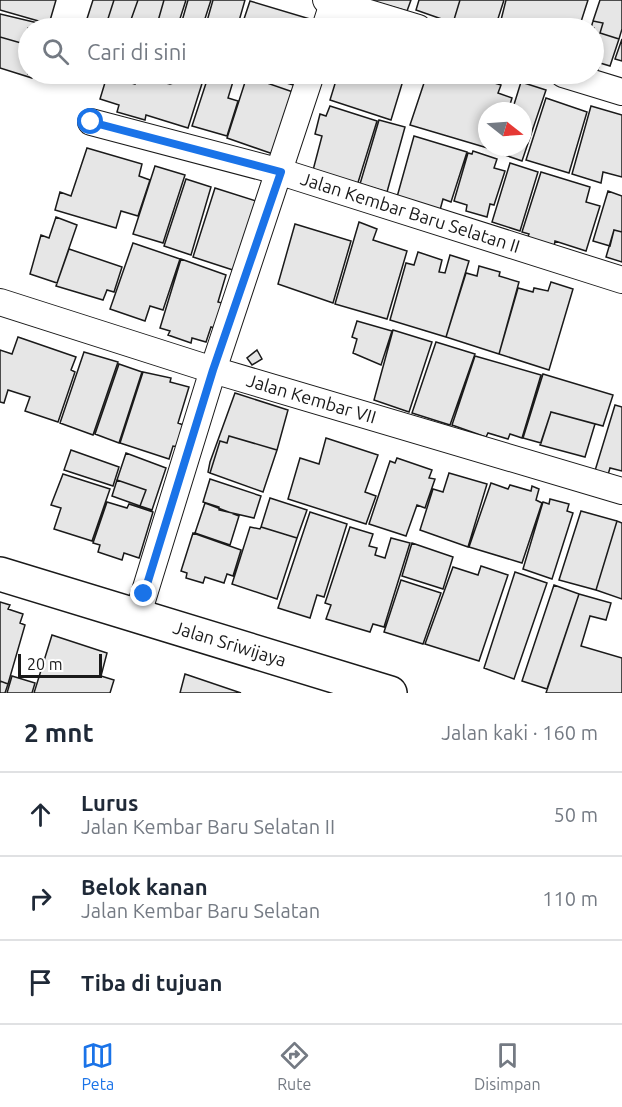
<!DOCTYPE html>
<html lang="id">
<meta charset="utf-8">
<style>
:root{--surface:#fff;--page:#f6f6f7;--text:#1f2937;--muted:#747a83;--line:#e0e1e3;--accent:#1a73e8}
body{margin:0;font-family:Ubuntu,sans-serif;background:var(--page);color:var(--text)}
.compass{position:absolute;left:478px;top:102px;width:54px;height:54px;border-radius:50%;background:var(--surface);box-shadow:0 3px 9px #0003;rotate:107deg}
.scale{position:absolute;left:18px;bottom:15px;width:84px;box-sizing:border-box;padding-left:6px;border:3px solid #1a1a1a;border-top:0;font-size:16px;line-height:21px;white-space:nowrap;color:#1a1a1a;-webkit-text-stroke:4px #fff;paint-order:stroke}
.stop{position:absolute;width:18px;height:18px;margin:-14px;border:4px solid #1a73e8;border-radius:50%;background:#fff}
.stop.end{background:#1a73e8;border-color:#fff;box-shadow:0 2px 6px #0008}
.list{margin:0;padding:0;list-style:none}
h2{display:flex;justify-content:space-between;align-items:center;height:78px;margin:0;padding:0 24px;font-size:26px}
h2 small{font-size:20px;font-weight:400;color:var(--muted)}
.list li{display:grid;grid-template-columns:39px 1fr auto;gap:18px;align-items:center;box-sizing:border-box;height:84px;padding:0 24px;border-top:2px solid var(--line)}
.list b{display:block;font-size:22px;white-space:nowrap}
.list p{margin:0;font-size:20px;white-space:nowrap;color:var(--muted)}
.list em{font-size:20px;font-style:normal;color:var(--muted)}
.icon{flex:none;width:33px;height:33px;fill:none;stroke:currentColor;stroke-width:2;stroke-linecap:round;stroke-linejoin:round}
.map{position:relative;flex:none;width:622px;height:693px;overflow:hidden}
.search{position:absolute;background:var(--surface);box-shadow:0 3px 9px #0003;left:18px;right:18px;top:18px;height:66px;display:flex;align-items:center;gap:15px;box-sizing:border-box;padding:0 21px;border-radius:33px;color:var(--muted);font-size:22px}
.sheet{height:330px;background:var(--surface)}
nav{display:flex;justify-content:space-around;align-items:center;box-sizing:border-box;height:84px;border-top:2px solid var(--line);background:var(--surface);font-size:16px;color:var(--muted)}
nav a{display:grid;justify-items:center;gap:3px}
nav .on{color:var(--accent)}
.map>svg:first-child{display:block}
.building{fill:#e6e6e6;stroke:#1a1a1a;stroke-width:1.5}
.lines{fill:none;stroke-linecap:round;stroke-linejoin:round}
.minor-casing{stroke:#1a1a1a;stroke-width:28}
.secondary-casing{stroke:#1a1a1a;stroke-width:36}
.minor{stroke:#fff;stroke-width:26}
.secondary{stroke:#fff;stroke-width:33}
.route{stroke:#1a73e8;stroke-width:8}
.labels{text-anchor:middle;stroke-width:4.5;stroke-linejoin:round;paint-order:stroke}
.street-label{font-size:18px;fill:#1a1a1a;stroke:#fff}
</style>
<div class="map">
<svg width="622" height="693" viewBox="0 0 622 693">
<rect width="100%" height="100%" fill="#fff"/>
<path class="building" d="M0,0h56l-7,24 -49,-14z
M93,0h21l-9,28 -20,-3z
M114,0h24l-10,28h-23z
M138,0h26l-8,28h-28z
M164,0h22l-9,28h-21z
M188,0h23l-9,28h-22z
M213,0h32l-8,28h-32z
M368,0h43l-4,11z
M419,0h41l-7,23 -37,-13z
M460,0h44l-9,28h-23l-19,-5z
M506,0h82l-9,28h-80z
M600,0h22v29l-3,10 -19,-6 3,-10 -10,-2z
M250,1l70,21 -2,6h-77z
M0,14l59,14h-31v17l-28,-8z
M593,21l10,2 -3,10 19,6 -9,27 -10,-3 -3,9 -3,-1v-43h-3z
M0,37l28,8v29h6l-2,4 -32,-10z
M622,39v22l-7,-2z
M205,74l-17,54 -42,-13 -1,5 -28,-8 2,-7 -19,-6 7,-23 28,8 2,-8 33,8z
M209,74l26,1 -7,23 10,3 -11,35 -35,-10z
M254,74h52l-5,13z
M338,74h67l-14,46 -61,-20z
M427,74h38l36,11 -3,8 14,5 -4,13h-21v36l4,2 -81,-24z
M247,76l46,16 -20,62 -46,-16z
M521,82l25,8 -24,71 -23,-8 2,-6h22v-36h-11z
M546,98l41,14 -18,61 -43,-13z
M330,106l47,15 -21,68 -44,-15 10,-38 -7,-2 5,-20 6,2z
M591,106l31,9v62l-19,-5 -2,11 -29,-9z
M379,120l26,7 -18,65 -27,-8z
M414,136l53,16 -16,50 -8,-3 -3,11 -43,-13z
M87,148l55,16 -3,12 11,4 -12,36 -17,-5 -5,17 -61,-18 5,-18 11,4z
M473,151l24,8 -3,9 11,3 -11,34 -4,-1 -3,13 -21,-6 1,-6 -13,-4 14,-48 4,1z
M510,163l28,9 -18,59 -28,-9z
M155,166l30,9 -22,68 -30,-9z
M541,172l49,15 -4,15 14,4 -14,45 -31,-10 -1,6 -27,-8 2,-5 -7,-2z
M186,179l25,8 -20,68 -27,-9z
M215,188l44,14 -20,70 -46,-15z
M608,191l14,5v36l-8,-2 -4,16 -17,-5z
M56,217l21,8 -20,58 -27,-9 11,-39 8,3z
M359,222l18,7 -4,11 34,11 -20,68 -52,-15z
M295,224l56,17 -18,62 -55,-19z
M614,230l8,2v30l-16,-5z
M133,243l47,16 -17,51 -13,-4 -5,15 -35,-12z
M69,249l53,18 -8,25 -7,-2 -4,10 -47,-14z
M418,252l24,8 -3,12 6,1 5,-18 19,6 -23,76 -56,-17 16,-57 8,2z
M181,259l45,16 -8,27 8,2 -8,25 -7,-2 -5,15 -14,-4 -1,5 -23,-8 2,-4 -10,-3z
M479,266l21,6 -1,4 20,6 -20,72 -53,-17 20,-64 11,3z
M551,282l22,7 -24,81 -50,-16 19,-66 15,4 1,-4 14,3z
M357,321l35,10 -11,34 -28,-12 4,-14 -5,-2z
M393,330l39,12 -23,70 -35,-12z
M18,337l58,20 -5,13 4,2 -17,50 -33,-11 5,-14 -22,-7 -4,13 -4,-1v-52l12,4z
M436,342l39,12 -25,71 -38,-12z
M257,350l5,9 -10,6 -5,-7z
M84,352l34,10 -25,73 -33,-12z
M475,356l66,19 -19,63 -12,-4 -2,5 -20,-6 -2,4 -34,-12z
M119,364l23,8 -23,71 -24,-9z
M143,372l28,6 -1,4 19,5 -11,36 8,3 -7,21 -6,-1 -4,13 -49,-16z
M543,374l70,21 -10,31 -52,-14 -10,31 -18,-5z
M235,393l53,17 -11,40 -48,-14 -2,7 -7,-2 -10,32 -2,-1 2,-10z
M615,405l7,2v64l-12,-3 -3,10 -13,-4z
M551,412l44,12 -10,33 -45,-12z
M229,436l48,14 -14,42 -53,-19 10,-32 7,2z
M326,438l52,17 -13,37 11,4 -10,28 -78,-25 12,-41 19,6z
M71,450l48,17 -6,19 -49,-16z
M126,453l40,15 -14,42 -12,-4 6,-16 -29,-10z
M397,458l35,12 -3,8 6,1 -10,29 -8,-3 -11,31 -37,-12 21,-63 5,2z
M449,473l38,11 -19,63 -48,-17 13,-41 10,3z
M63,474l47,15 -18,52 -38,-12 7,-21 -10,-3z
M210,479l51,17 -7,22 -35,-8v-3l-16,-5z
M117,480l29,10 -6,16 -28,-10z
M491,483l17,6 2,-4 21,6 1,-5 7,3 -3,11 6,3 -20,60 -53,-16z
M270,498l37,12 -10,28 -36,-11z
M550,499l19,5 -2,7 6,2 -21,66 -29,-10 20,-67 6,2z
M107,502l20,6 2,-4 24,8 -14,46 -15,-5 -2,7 -24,-8 2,-7 -7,-2z
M205,503l34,13 -9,29 -35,-12z
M581,511l36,10 -21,69 -37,-10z
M310,512l37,12 -23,73 -7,-2 -7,23 -32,-10z
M617,521l5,2v76l-26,-9z
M250,527l10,2 1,-2 36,11 -20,61 -45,-15z
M350,527l23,7 -4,12 8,2 -2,7 10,3 6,-20 19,5 -26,84 -11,-3 -3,8 -44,-13 5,-14 -6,-2z
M193,533l48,17 -8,26 -6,-2 -3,9 -19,-6 -2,6 -17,-5 1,-5 -6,-2z
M412,543l41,14 -10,32 -41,-13z
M481,566l27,9 -29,86 -54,-17 28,-77 25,8z
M515,572l32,11 -33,96 -30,-11z
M401,580l40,13 -18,51 -39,-12z
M554,585l25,9 -32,95 -25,-8z
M579,594l32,9 -5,17 -16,-4 -9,30 41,12v35h-76z
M0,602l10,3 -2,4 15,5 -3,9 5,2 -17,59 -8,-3z
M52,635l55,18 -6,23 13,4 -4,13h-76z
M185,674l56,19h-61z
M12,676l23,7 -3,10h-25z
M0,681l8,3 -3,9h-5z"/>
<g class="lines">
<defs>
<g id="minor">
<path d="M326,0l92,28"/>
<path d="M325,28l9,-28"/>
<path d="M563,74l59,18"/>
<path id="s1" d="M91,122l190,50 341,108"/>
<path id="s2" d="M0,302l213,68 409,121"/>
<path d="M137,617l76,-247 98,-296"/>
</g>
<g id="secondary">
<path id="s3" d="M0,574l390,119"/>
</g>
</defs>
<use href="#minor" class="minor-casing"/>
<use href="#secondary" class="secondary-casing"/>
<use href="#minor" class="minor"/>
<use href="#secondary" class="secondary"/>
</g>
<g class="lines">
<path class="route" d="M91,122l190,50 -68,198 -69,224"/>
</g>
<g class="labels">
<g class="street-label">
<text dy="6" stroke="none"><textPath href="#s1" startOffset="332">Jalan Kembar Baru Selatan II</textPath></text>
<text dy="6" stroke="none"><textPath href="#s2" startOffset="326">Jalan Kembar VII</textPath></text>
<text dy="6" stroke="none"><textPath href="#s3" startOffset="240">Jalan Sriwijaya</textPath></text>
</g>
</g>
</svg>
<svg class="compass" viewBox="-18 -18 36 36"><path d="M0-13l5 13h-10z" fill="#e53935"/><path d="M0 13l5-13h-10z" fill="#747a83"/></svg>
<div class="scale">20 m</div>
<div class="stop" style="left:91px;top:122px"></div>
<div class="stop end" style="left:144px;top:594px"></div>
<div class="search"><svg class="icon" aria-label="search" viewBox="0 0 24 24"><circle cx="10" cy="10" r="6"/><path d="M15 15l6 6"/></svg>Cari di sini</div>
</div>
<section class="sheet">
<h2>2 mnt<small>Jalan kaki · 160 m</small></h2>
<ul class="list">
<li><svg class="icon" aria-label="ahead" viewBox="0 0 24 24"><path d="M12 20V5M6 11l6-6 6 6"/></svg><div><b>Lurus</b><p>Jalan Kembar Baru Selatan II</p></div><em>50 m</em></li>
<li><svg class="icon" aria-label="right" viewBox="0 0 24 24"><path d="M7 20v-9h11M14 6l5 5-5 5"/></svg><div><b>Belok kanan</b><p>Jalan Kembar Baru Selatan</p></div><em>110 m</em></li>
<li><svg class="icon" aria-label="arrive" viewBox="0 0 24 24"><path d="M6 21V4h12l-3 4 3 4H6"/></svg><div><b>Tiba di tujuan</b></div></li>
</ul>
</section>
<nav>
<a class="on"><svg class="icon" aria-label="map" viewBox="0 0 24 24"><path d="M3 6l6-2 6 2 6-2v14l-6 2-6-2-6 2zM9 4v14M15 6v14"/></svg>Peta</a>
<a><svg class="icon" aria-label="directions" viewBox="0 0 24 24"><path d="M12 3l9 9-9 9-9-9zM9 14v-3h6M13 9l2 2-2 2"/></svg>Rute</a>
<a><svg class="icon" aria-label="saved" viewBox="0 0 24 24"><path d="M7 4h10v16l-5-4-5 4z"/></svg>Disimpan</a>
</nav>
